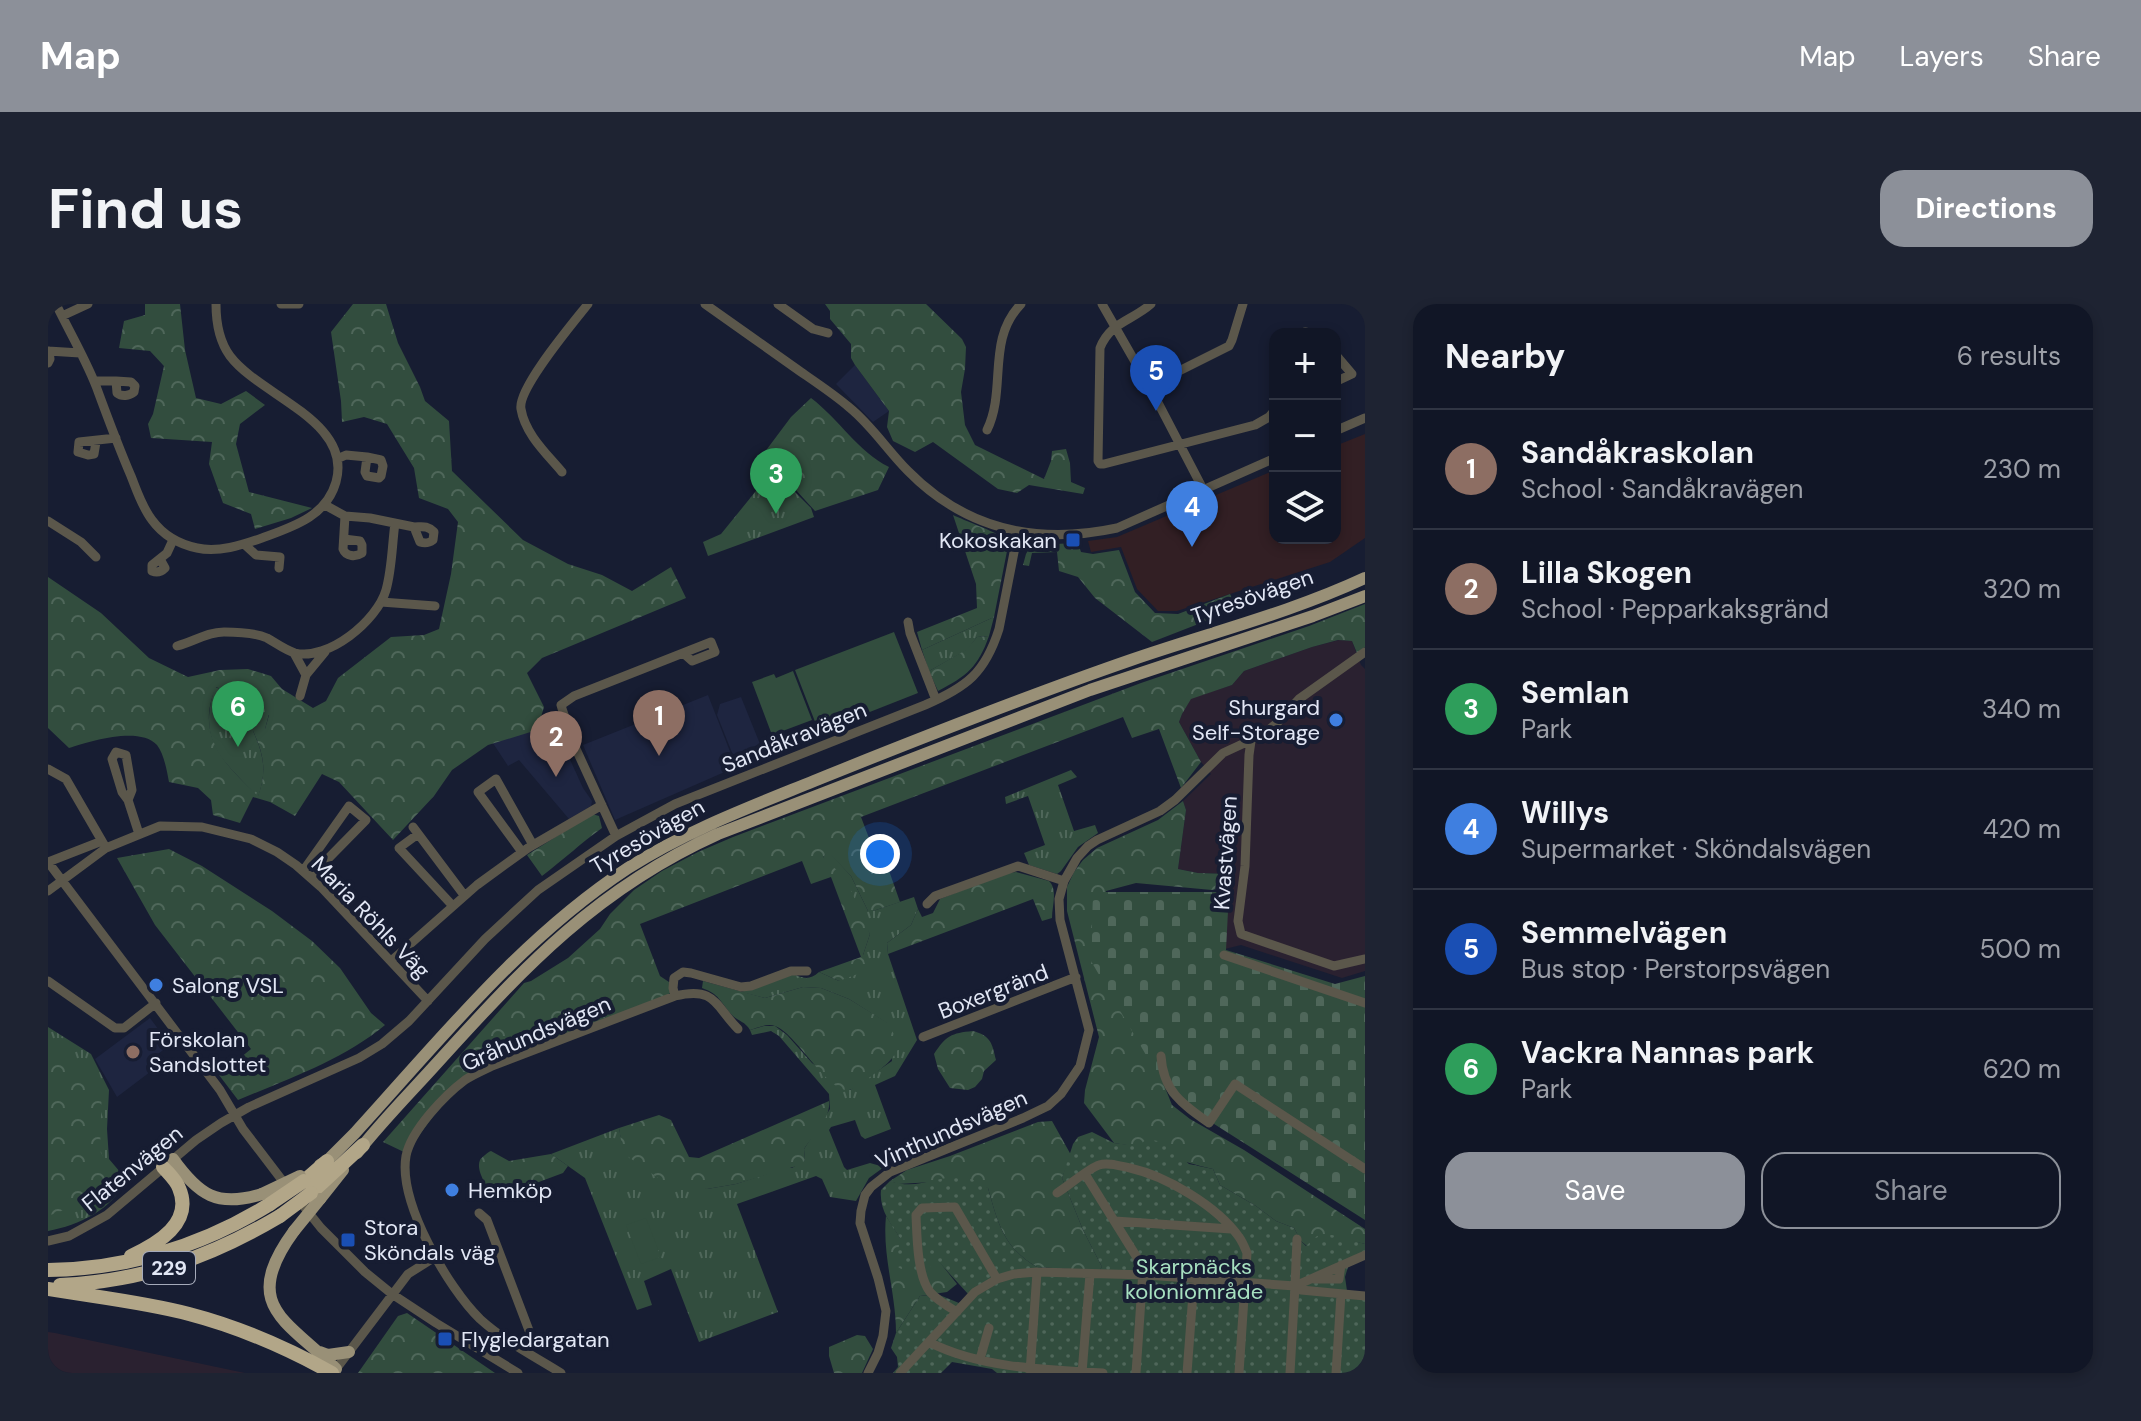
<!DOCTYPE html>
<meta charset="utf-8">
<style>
:root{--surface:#111626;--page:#1e2332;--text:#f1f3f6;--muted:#9c9fa7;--line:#303543;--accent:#8c9099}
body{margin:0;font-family:"DM Sans",sans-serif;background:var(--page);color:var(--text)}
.controls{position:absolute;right:24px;top:24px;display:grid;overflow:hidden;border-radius:16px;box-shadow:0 4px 12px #0003}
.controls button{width:72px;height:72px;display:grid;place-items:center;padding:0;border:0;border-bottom:2px solid var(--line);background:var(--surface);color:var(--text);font:40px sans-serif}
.you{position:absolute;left:832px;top:550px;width:28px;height:28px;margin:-20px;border:6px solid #fff;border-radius:50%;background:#1a73e8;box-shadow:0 0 0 12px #1a73e833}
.badge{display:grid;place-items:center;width:52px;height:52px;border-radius:50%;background:var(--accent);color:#fff;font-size:26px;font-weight:700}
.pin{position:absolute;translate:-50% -66px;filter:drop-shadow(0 2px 4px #0008)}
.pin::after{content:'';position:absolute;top:42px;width:28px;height:24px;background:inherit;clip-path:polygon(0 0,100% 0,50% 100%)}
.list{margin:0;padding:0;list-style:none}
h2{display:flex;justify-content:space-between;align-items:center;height:104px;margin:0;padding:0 32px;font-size:34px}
h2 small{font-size:26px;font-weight:400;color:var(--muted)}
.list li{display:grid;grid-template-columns:52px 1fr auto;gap:24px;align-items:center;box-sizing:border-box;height:120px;padding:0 32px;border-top:2px solid var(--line)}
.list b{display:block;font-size:30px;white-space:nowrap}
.list p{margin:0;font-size:26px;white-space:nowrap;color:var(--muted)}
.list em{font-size:26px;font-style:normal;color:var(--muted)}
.actions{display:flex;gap:16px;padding:24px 32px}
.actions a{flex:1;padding:18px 0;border:2px solid var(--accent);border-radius:24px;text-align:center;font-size:28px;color:var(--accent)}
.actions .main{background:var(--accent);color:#fff}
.icon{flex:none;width:44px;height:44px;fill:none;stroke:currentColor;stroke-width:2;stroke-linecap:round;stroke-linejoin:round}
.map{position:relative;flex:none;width:1317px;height:1069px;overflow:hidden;border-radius:24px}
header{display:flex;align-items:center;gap:48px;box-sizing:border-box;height:112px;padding:0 40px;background:var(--accent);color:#fff}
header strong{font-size:38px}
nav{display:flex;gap:44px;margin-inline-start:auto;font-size:28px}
.intro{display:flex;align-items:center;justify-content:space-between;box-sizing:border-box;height:192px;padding:0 48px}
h1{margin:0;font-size:56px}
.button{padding:20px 36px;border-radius:24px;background:var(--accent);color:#fff;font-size:28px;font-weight:700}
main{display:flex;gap:48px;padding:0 48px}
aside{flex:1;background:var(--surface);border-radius:24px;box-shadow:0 4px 12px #0003}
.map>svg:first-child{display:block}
.commercial{fill:#321f24}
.industrial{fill:#2a2130}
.built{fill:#1e2540}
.grass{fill:url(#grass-tufts)}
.forest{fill:url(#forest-crowns);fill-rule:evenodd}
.cemetery{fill:url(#cemetery-stones)}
.garden{fill:url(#garden-dots)}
.pitch{fill:#324d3e}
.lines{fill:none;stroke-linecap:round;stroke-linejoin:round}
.minor{stroke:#5b574b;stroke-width:9}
.major{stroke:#999077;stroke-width:12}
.highway{stroke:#b2a688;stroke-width:14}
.major-bridge{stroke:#999077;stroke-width:12}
.highway-bridge{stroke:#b2a688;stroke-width:14}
.transit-dot{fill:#1a4fb4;stroke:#171d32;stroke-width:3}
.shop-dot{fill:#3f7fe0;stroke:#171d32;stroke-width:3}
.education-dot{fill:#8d6e63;stroke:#171d32;stroke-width:3}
.labels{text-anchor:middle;stroke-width:8;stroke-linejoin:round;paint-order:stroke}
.shield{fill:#171d32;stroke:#a5aaba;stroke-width:2}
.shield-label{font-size:20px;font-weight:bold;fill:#e2e7f5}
.poi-label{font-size:22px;fill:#e2e7f5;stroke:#171d32;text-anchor:start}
.street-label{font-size:22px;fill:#e2e7f5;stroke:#171d32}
.park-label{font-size:22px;fill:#a7e0c0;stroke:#171d32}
</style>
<header>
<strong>Map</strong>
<nav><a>Map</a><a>Layers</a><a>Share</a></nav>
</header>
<div class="intro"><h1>Find us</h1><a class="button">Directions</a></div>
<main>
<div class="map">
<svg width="1317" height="1069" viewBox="0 0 1317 1069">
<defs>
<pattern id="grass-tufts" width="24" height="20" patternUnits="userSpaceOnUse" patternTransform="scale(2)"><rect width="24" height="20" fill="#324d3e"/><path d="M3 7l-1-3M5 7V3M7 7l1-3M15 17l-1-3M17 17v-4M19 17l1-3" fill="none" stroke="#4f675a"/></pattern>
<pattern id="forest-crowns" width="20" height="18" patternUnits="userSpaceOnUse" patternTransform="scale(2)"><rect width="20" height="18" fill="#324d3e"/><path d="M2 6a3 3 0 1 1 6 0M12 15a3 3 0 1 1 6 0" fill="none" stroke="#4f675a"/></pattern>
<pattern id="cemetery-stones" width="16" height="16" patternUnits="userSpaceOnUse" patternTransform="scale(2)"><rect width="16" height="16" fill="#324d3e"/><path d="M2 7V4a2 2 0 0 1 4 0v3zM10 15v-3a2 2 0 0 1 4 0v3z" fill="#4f675a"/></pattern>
<pattern id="garden-dots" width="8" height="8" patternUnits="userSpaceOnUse" patternTransform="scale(2)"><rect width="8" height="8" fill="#324d3e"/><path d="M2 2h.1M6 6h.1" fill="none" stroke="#4f675a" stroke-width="1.8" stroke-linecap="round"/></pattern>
</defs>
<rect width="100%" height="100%" fill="#171d32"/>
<path class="commercial" d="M1317,130v104l-35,24 -153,49h-19l-21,-22 -16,-42 -30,5 -3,-11 29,-4 158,-67v68h60v-92z"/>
<path class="industrial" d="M1291,336l13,1 9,24 4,4v302l-23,7 -101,-33 -16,4 5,-75 -32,-1 -20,-4 8,-59 -3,-9 28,-27 -10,-12 -22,-40 3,-8 9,-16 41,-13 12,-14 68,-24z
M0,1028l7,1 190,40h-197z"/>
<path class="built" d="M807,61l34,46 -16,11 -37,-38z
M660,391l28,72 -121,53 -32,-75z
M693,393l19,47 -27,11 -16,-40 3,-11z
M489,426l10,6 10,-5 26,57 9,13 -1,5 -22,13 -50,-59 -11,6 -23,-35z
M102,714l20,27 -19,14 3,10 -37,28 -22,-38z"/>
<path class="grass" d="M725,166l38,38 3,9 -106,39 -5,-14 18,-8z
M946,313l-5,19 -12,1 -10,13 -38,21 -7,-21z
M167,383l44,17 10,10 -4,15 -12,2c11,24 14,41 5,66 -36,-38 -61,-54 -43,-110z
M1023,466l6,7 -19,8 16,46 21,-6 3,8 -20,14 -17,24 -4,3 -28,-9 -5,-12 21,-8 -17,-49 -22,8 -1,-7z
M780,547l23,25 17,35h5l41,-14 4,12 -7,16 -24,18 1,11 29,86 -22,36 -20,9 16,44 -26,10 -4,-3 -6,-16 -24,7 -2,3 15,37 3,3 23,-7 14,4 -15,11 -13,23 -26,-4 -8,-18 -6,-3 -79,28 41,108 -79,30 -28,-73 -27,12 8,24 -15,5 -52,-132 -34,-24 68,-26 5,25 83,36 29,-5 50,-16h6l13,-8 -1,-11 26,-40 -1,-15 -50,-58 -8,-5 -19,4 -2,-5 14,-4h11l12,9 25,28 38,27 42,-29 -5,-38 -38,-24 -28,-11 -18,-1 -38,11 -24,-6 52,-18c11,5 17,6 26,-2l20,9 24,-26 7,-21 -47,-77z
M0,723l43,27 18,36 -2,39 2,30 17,20c-13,31 -47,46 -78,52z"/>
<path class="forest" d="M97,0h35l5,46 11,48 25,6 25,-13 19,14 -25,19 -4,20 13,48 63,16 -21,10 -36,11 -4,-15 -28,-11 -14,-39 3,-22 -61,-4 -3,-14 5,-10 11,-48 -14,-15 -31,-3 5,-27 21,-6z
M305,0h33l12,39 22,44 5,14 24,20 3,50 71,69 45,24 34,11 30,16 39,-24 15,31 -144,60 -15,15 17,34 -7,23 -49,15 -36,25 -18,26 -41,44 -54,-58 -17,-8 -27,42 -25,-14 -17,-5 -13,26 -27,-8 -2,-15 -13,-12 -29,-6c-2,-11 -5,-28 -12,-37 -17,-19 -67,-4 -88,3l-21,-20v-151l53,36 48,45 39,19 32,-7 28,-1 23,7 11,13 31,19 13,-7 12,-23 53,-41 33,-2 15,-6 12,-55 7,-52 -10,-13 -29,-11 -5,-30 -27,-44 -23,-7 -22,5 -1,-21 -10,-69zM168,383l43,17 -2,9 12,2 -4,14 -11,-1 -1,3c11,23 14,41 5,65 -34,-32 -63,-60 -42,-109z
M777,0h101l36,35 4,8 -1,22 -4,23 4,33 10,20 69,34 7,-18 1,-10 14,-2 4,14 1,19 14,6 -2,6 -54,-9 -12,8 -19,-4 -65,-47 -18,10 -22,-11 -6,-14 2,-16 -34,-46 -4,-7v-14l-21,-25v-8z
M763,94c28,21 47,54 78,69l-11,23 -63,21 -40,-44 -17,-6 33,-44z
M905,211c8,4 50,20 53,24 1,2 1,5 2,7l-14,71 -72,33 -5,-18 60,-24 -1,-24z
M1030,239l3,9 12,2 26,-4 16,42 20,21 23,1 52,-20 7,15 -85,33 -57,-44 -17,-21 -19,-6 -2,-19 -25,1 -3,13 -6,-1 3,-11 5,-9z
M1317,300v43l-8,6 -5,-12 -14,-1 -26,7 -68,24 -12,14 -41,14 -9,15 -3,8 22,40 -20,26 -22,-59 -27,9 -9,-21 -262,100 11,29 8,-1 20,57 -27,9h-5l-17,-35 -23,-24 -5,5 23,22 24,55 -7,21 3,13 -3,4 -24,9 -20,-9 42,-15 -30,-80 -20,7 -9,-23 -162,63 20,52 9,6 2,10 -4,4 -207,84 -54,73 -23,-11 141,-159 7,-2 37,-23 32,-29 10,-15 24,-24 28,-19 36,-19 35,-15 408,-154 168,-57z
M941,332c-11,31 -22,40 -51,55l-9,-20 37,-21 11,-13z
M1135,497l3,9 -8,59 20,4 32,1c-2,12 -6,14 -18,16l-76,-7 -30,8 -5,37 71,177 18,14 54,31 121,79v15c-19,-4 -41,-11 -58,2l-6,-5 -7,-13 -18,-7 -20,-15 -36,-21 -7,-16c-34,-7 -65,-22 -99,-26l-30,-40 1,-13 14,-53 -32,-126v-24l7,-15 9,-12 14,-12 61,-28z
M544,510l7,2 3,12c-21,15 -39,32 -60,48l-15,-21z
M121,545l33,17 70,45 40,30 28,27 31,45 14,12c-42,35 -97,54 -147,75l-19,-25 32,-26 -96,-124 -38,-67z
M968,568l33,9c9,9 3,25 3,37l-10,3 -9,-22 -145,55 -1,-11 24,-18 7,-16 4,8 11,-4 7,-14 63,-25z
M655,677l62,17 38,-11 18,1 28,11 39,24 12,23c-9,16 -15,20 -30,31 -6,4 -14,12 -21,13 -22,2 -54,-58 -74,-64 -8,-3 -18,2 -25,4 -5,-9 -13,-9 -19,-16 -11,-13 -12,-20 -29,-26z
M925,727c18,5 19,12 23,29l-12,11 -2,8 -7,8 -7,3 -18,-2 -12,-19 -4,-15c12,-18 17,-21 39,-23z
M0,740l54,39 -2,68 16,29 -16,16 -52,20z
M781,797c2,18 -16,34 -25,48l1,11 -5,5 -64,19 -29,5 -28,-3 -17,-5 -39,-28 -4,-25 40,-13 12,5 18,37 10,1z
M1004,817l19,34 -9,23 21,52 19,37 -3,4 -62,-4c-34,-20 -39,-44 -49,-79l-55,-6 -35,2 -8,-3 17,-11 43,-14 88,-34z
M443,847l18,10 42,-7 17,12 -5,7 -67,25c-7,-7 -21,-27 -16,-38 1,-2 8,-8 11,-9z
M838,912l14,22 38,22 19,24 -10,8 -27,4 -24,37c0,-40 -14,-77 -10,-117z
M359,1009l88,60h-137l40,-57z
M809,1031l8,1 8,13 -11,24h-28l-5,-17v-9z"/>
<path class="cemetery" d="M1045,588h136l-3,58 109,34 30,-8v244l-195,-124 -79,-135z"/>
<path class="garden" d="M1044,828l22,11 24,3 9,-7 16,3 26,22 24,5 7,16 36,21 20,15 18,7 7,13 5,5 11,-10 15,-1 33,9v14l-17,9 -3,10 2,14 18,2v80h-368l-5,-4 -40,-7 -11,11h-48l5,-6 -1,-10 -6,-9 5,-15 24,-37 17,-2 22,9 10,-8 -31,-34 -22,16 -20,-11 4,-28c-10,-15 -21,-29 -19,-48l9,-9c27,10 49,-6 74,-4 8,1 16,7 24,11 10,35 15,59 49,79l62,4 3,-4 -19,-37 -21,-52 11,-34 5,-7z"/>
<path class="pitch" d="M846,328l24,61 -99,39 -24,-62z
M745,367l19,49 -40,15 -20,-53 22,-8 2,4z
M598,914l15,39 -20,7 -15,-39z"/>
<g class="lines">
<path class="minor" d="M8,0c13,27 29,54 40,82 11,30 22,60 35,90 6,15 11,31 21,44 11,15 26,24 45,28 21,5 45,-3 65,-10 30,-11 64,-21 74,-56 17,-61 -76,-86 -106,-126 -11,-15 -14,-34 -14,-52
M233,0h18
M657,0c32,23 64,45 96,68 16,11 34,23 49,36 22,18 38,43 58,63 58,59 130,74 209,57l158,-70
M730,0l35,25 15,4
M1054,0l51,89 50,96
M1103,0c-19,17 -41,18 -51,44l-2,113 2,3h4l151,-39 14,-8 6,-7
M14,12l26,-12
M1257,30v-2l10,2
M0,47l32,2
M1287,50l17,20 -17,8
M0,59l2,-4 -1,-8
M46,77h22l1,12c5,4 12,3 17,-1l1,-6 -4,-4 -15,-1
M1101,82l80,-40 3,-6 11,-36
M939,126c20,-41 -1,-90 34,-126
M1287,127l30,-13
M48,138l-2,12 -6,1 -10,-3 1,-10 37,-4
M289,155l9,-4 21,2 -2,15 2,4 12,2 2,-2 2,-10 -2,-6 -14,-3
M514,168c-15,-18 -37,-38 -41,-63 -4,-20 52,-86 67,-105
M277,201l20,11 25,2 44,9 6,15c6,2 9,1 13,-2l1,-8c-7,-7 -12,-5 -20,-5
M0,217l33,21 15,15
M296,235l16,2 2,4v8c-6,4 -16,4 -19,-4l2,-33
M196,240l12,11 24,2 -1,11
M112,255l5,9c-4,4 -8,5 -13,3v-6l15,-12 6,-13
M333,298l54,4
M860,318l2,11 26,67
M129,342c16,-4 30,-14 47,-14 13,0 32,1 43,6 9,5 18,12 28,15 33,8 82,-32 91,-63 6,-21 6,-45 9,-67
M246,349l12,22
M252,392l6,-21 19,-23
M1203,437l-2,14 -4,111 -7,55 3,13 93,32 31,-7
M0,465l18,10 40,69
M80,496l-6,-8 -10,-33 4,-7 10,3 6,35 -4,10 11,34
M365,523l51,68
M370,530l-19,14 53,57
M568,532l-40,-87c-3,-16 -11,-28 -15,-44l13,-9 137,-54 4,10 -23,9 -9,-8
M474,548l-44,-60 18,-13 37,66
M0,558l172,228 23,39 45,59
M0,558l54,-21
M255,567l46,-65 17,14 -56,57
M0,587l58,-43 54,-22 42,1 49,12 26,13 19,13 25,22 107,114
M879,600l8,-8 83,-30 46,15
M1176,651l141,48
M343,657l86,-76 51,-37 74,-43
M0,677l67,47h9l32,-25
M627,692l-2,-8 1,-10 9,-6 8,1 50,14 10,-1 40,-15h16
M875,733l153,-60
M1113,752c2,35 21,48 48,67l26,-39 130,85
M1037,870l56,90 2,6 -7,103
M1009,889c10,-6 32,-25 42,-28 9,-3 21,1 31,3 36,8 87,38 109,69 3,4 6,11 8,16l-8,120
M257,904l16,20 44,44 27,22 44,29 82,50
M431,909l8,7 43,113 1,7 -6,10
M1067,917l116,8
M0,937l21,-5 38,-21 89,-75 25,-17 28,-16 110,-49 23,-14 27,-23 76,-82 53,-49 78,-54 59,-32 250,-99c42,-18 60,-32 74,-76l19,-97
M1266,975h25l2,-14
M1247,982l2,-47
M909,1008c-10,-6 -20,-12 -27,-20 -13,-17 -13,-56 -14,-77l6,-7 33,-1 42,72
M881,1038c50,26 118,28 174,31
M932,1055l9,-31
M982,1068l7,-100
M285,1069l75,-99 27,-17
M513,1069c-27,-17 -57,-32 -81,-54 -32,-31 -82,-117 -74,-163 5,-26 39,-61 59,-76 9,-6 19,-10 27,-14l183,-70c41,-10 40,10 63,33
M820,1069l10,-20 5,-17 3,-25 -8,-33 -18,-55 1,-12 4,-16 6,-8 19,-15 133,-54 25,-12 13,-12 19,-28 9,-36 -29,-110 -1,-21 5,-18 13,-23 11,-12 9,-6 63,-29 15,-11 48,-47 41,-19 13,-11 22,-24 66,-47
M852,1069l75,-81 22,-13 17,-5 23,-2 110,3 148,11 6,4 64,6
M1034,1069l8,-99
M1139,1069l7,-93
M1242,1069l5,-87 70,-31
M1288,1069l5,-79"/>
<path class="major" d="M309,849c25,-32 54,-61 81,-91 87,-96 160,-174 280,-228l372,-144 223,-74 52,-20
M125,855c26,36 44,49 89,35
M272,861l7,-4 28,-28c85,-93 165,-194 273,-265 58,-37 122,-61 186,-87 104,-42 210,-84 317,-121 78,-27 159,-47 234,-82
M272,895l23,-29
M246,927c-55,75 -7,89 42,138
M272,1048l8,3 21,-3"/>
<path class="highway" d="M256,877l23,-20
M263,889l52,-48
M83,952c26,-12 63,-33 48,-68 -3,-8 -10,-14 -16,-21
M0,966c80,-1 154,-24 222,-66
M12,981c83,-4 149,-27 220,-69
M0,985c47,8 95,13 141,25 50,13 98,34 143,59"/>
<path class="major-bridge" d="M214,890l38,-18
M246,927l26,-32"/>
<path class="highway-bridge" d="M222,900l34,-23
M232,912l31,-23"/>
</g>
<g class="transit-dot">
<rect x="1017" y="228" width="16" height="16" rx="4"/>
<rect x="292" y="928" width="16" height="16" rx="4"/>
<rect x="389" y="1027" width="16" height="16" rx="4"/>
</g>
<g class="shop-dot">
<circle cx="1288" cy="416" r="8"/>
<circle cx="108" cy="681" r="8"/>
<circle cx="404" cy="886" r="8"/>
</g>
<circle class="education-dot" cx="85" cy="748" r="8"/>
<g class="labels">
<rect class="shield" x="95" y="948" width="52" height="32" rx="6"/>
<g class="shield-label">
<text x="121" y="971">229</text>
</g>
<g class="poi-label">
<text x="1009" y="244" text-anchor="end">Kokoskakan</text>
<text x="1272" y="411" text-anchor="end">Shurgard<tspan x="1272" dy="25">Self-Storage</tspan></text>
<text x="124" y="689">Salong VSL</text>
<text x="101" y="743">Förskolan<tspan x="101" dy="25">Sandslottet</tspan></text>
<text x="420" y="894">Hemköp</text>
<text x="316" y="931">Stora<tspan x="316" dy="25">Sköndals väg</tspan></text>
<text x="413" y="1043">Flygledargatan</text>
</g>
<g class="street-label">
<text transform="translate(1204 292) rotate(-19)" y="8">Tyresövägen</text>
<text transform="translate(746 433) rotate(-22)" y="8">Sandåkravägen</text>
<text transform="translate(599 532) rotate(-30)" y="8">Tyresövägen</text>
<text transform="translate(1177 549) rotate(-86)" y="8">Kvastvägen</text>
<text transform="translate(323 613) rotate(46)" y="8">Maria Röhls Väg</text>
<text transform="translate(945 687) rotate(-21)" y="8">Boxergränd</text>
<text transform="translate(488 729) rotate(-23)" y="8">Gråhundsvägen</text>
<text transform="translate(903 825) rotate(-24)" y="8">Vinthundsvägen</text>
<text transform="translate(84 864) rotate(-39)" y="8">Flatenvägen</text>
</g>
<g class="park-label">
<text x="1146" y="970">Skarpnäcks<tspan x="1146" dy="25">koloniområde</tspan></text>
</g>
</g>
</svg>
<div class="controls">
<button>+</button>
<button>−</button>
<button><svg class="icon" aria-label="layers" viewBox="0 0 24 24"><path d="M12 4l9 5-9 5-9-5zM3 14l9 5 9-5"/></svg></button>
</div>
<div class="you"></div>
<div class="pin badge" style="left:611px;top:452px;background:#8d6e63">1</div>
<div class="pin badge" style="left:508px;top:473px;background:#8d6e63">2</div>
<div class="pin badge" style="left:728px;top:210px;background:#2e9e5b">3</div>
<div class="pin badge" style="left:1144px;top:243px;background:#3f7fe0">4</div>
<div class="pin badge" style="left:1108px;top:107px;background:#1a4fb4">5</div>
<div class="pin badge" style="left:190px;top:443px;background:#2e9e5b">6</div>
</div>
<aside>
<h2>Nearby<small>6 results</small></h2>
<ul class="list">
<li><span class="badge" style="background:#8d6e63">1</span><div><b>Sandåkraskolan</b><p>School · Sandåkravägen</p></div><em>230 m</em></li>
<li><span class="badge" style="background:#8d6e63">2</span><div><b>Lilla Skogen</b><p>School · Pepparkaksgränd</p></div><em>320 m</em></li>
<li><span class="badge" style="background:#2e9e5b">3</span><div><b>Semlan</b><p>Park</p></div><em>340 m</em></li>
<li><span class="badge" style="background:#3f7fe0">4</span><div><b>Willys</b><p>Supermarket · Sköndalsvägen</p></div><em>420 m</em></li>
<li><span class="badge" style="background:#1a4fb4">5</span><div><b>Semmelvägen</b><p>Bus stop · Perstorpsvägen</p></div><em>500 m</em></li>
<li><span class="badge" style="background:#2e9e5b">6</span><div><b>Vackra Nannas park</b><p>Park</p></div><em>620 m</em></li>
</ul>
<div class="actions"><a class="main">Save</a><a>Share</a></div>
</aside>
</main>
